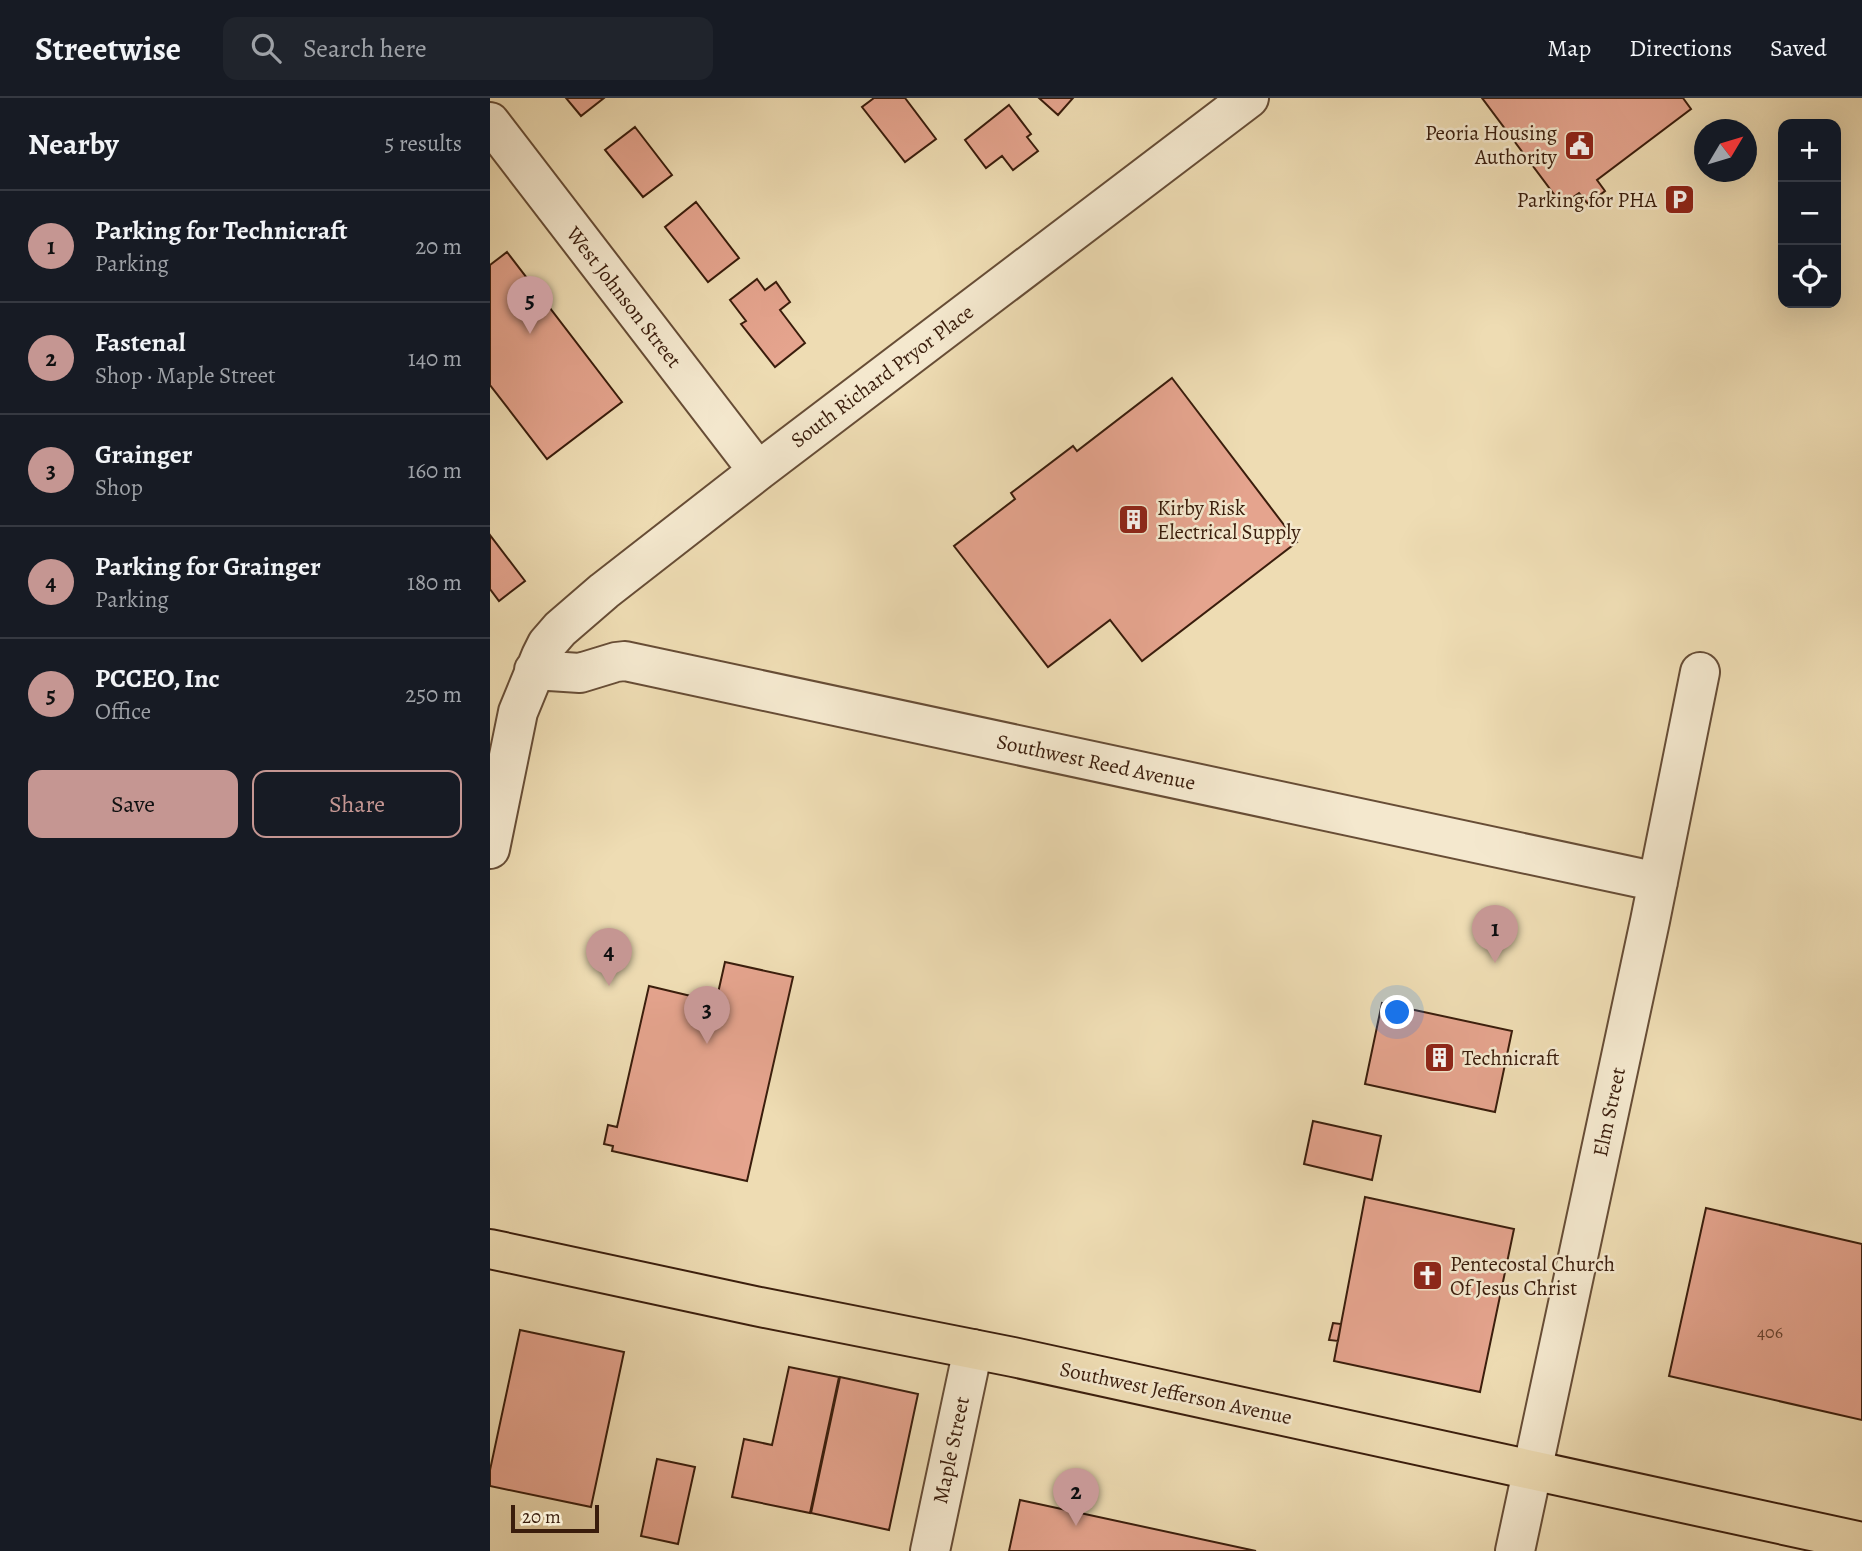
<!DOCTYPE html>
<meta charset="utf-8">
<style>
:root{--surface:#171b24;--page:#20242c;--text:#f1f3f6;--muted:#9ea1a6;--line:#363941;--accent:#c59692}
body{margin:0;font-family:Alegreya,serif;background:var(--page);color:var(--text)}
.controls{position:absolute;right:21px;top:21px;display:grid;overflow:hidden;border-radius:14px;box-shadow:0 7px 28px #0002}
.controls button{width:63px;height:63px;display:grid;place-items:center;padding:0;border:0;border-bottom:2px solid var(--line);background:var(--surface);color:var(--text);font:35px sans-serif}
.compass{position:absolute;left:1204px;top:21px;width:63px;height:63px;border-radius:50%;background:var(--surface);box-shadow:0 7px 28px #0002;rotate:52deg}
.scale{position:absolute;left:21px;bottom:18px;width:88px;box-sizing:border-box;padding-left:7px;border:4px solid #3a1d0c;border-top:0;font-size:19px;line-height:24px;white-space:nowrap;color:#3a1d0c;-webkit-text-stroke:5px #f4e8ce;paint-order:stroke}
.you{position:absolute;left:908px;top:915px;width:24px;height:24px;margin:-18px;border:5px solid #fff;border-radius:50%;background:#1a73e8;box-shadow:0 0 0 10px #1a73e833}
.badge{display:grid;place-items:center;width:46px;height:46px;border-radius:50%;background:var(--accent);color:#111;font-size:23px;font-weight:700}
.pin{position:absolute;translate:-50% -58px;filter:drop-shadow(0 2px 4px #0008)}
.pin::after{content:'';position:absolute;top:37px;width:24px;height:21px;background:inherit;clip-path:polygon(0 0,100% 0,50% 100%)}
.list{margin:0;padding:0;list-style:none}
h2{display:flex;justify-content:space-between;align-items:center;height:91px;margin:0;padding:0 28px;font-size:30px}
h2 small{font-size:23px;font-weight:400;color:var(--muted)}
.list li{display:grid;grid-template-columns:46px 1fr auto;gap:21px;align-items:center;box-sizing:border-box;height:112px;padding:0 28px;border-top:2px solid var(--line)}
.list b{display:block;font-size:26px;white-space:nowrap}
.list p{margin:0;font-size:23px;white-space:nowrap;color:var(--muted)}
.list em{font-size:23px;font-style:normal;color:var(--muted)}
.actions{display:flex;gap:14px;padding:21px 28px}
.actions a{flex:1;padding:16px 0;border:2px solid var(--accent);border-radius:14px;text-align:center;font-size:24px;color:var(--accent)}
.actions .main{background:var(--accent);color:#111}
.icon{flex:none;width:38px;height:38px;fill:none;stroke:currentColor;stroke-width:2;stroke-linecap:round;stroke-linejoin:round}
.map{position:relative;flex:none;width:1372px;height:1453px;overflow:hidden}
header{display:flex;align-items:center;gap:42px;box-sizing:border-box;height:98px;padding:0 35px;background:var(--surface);border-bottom:2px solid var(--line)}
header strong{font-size:33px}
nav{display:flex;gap:38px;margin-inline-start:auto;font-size:24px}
.search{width:490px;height:63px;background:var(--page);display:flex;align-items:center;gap:18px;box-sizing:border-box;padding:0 24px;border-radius:14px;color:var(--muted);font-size:26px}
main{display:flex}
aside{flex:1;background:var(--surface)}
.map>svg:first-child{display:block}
.building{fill:#e5a48e;stroke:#3a1d0c;stroke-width:2}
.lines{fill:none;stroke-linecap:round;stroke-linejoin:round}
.minor-casing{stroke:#674d36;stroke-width:42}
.major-casing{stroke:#3a1d0c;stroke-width:42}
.minor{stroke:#f4e8ce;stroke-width:38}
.major{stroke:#eedcb3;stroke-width:38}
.labels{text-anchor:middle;stroke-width:5;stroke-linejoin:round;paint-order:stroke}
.number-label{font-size:18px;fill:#653f2c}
.poi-label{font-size:21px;fill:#3a1d0c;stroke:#f4e8ce;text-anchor:start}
.street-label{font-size:21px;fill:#3a1d0c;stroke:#f4e8ce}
</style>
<header>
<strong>Streetwise</strong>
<div class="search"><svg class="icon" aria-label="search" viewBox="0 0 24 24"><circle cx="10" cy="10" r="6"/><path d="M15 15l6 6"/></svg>Search here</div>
<nav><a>Map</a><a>Directions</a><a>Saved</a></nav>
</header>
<main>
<aside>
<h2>Nearby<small>5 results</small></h2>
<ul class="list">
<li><span class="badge">1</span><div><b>Parking for Technicraft</b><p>Parking</p></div><em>20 m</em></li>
<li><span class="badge">2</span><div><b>Fastenal</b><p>Shop · Maple Street</p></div><em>140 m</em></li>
<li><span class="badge">3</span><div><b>Grainger</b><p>Shop</p></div><em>160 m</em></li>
<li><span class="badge">4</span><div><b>Parking for Grainger</b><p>Parking</p></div><em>180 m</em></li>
<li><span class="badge">5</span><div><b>PCCEO, Inc</b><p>Office</p></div><em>250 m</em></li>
</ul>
<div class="actions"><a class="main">Save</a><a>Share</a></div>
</aside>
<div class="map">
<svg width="1372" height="1453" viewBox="0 0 1372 1453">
<rect width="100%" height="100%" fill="#eedcb3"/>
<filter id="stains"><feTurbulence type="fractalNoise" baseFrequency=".00286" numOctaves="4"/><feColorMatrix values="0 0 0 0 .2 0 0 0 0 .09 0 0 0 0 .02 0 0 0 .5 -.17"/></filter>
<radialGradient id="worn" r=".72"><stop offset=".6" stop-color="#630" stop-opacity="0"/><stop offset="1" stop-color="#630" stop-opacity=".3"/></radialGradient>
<path class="building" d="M76,0h38l-23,18z
M384,0h31l31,41 -31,23 -43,-55z
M549,0h34l-15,17z
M992,0h201l8,11 -94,71 8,11 -17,13 -9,-11 -17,12z
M519,7l22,29 -4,3 11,14 -25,19 -11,-14 -16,12 -21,-28z
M145,29l37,48 -29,22 -38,-47z
M206,104l43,56 -31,24 -43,-55z
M17,154l115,150 -75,57 -57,-74v-120z
M267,181l8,11 11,-8 14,20 -10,8 25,33 -30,24 -34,-43 5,-3 -16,-21z
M682,280l125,164 -155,119 -32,-41 -62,47 -94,-121 61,-47 -4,-6 62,-47 4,5z
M0,437l35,46 -26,20 -9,-12z
M235,864l68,15 -46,204 -135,-30 1,-5 -9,-2 4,-19 9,2 32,-141 67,16z
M892,905l130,28 -17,81 -130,-28z
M823,1023l68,15 -9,44 -68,-16z
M875,1099l149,32 -34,163 -146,-31z
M1216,1110l156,36v176l-193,-44z
M843,1225l8,1 -3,17 -9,-1z
M30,1232l104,22 -33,155 -101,-21v-16z
M299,1269l50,10 -29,136 -78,-16 12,-58 28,6z
M350,1279l78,17 -29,136 -78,-17z
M167,1361l38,8 -17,77 -37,-8z
M530,1402l236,51h-247z"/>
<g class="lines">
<defs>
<path id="minor" d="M0,24l268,349
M44,572l46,3 36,-11 9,-1 1033,221
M0,751l28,-137 23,-56 6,-12 13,-15 44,-38 154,-120 491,-373
M440,1453l43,-202
M1025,1453l135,-630 50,-249"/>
<path id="major" d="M0,1151l265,57 258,51 849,185"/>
</defs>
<use href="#minor" class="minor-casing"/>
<use href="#major" class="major-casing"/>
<use href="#minor" class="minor"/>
<use href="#major" class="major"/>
</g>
<defs>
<symbol id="civic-square" viewBox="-11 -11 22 22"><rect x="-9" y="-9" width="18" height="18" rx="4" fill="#8f2418" stroke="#f4e8ce"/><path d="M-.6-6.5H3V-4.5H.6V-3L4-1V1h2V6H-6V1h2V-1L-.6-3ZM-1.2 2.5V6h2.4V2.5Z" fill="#fff"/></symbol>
<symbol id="parking-square" viewBox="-11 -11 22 22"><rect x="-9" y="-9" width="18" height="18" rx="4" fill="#8f2418" stroke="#f4e8ce"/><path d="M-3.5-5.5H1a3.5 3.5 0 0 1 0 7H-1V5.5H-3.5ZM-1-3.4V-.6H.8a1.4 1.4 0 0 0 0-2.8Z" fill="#fff"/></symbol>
<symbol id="building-square" viewBox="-11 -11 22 22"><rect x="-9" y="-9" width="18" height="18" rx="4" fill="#8f2418" stroke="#f4e8ce"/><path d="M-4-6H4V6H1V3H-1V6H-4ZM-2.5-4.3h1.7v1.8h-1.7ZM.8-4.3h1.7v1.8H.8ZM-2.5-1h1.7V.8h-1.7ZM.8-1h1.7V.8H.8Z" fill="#fff"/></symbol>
<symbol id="church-square" viewBox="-11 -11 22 22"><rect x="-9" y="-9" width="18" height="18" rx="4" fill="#8f2418" stroke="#f4e8ce"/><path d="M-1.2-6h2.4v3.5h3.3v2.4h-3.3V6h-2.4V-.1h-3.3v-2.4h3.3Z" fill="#fff"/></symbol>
</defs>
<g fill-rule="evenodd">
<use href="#civic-square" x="1072" y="30" width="35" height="35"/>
<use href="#parking-square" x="1172" y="84" width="35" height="35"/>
<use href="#building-square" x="626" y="404" width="35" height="35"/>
<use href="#building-square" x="932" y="942" width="35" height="35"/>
<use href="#church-square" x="920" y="1160" width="35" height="35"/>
</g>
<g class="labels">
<g class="number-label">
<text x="1280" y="1240">406</text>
</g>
<g class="poi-label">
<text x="1067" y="42" text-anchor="end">Peoria Housing<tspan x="1067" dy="24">Authority</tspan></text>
<text x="1167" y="109" text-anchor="end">Parking for PHA</text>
<text x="667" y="417">Kirby Risk<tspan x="667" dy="24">Electrical Supply</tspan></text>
<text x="972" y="967">Technicraft</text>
<text x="960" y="1173">Pentecostal Church<tspan x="960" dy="24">Of Jesus Christ</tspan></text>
</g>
<g class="street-label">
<text transform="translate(134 199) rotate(52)" y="7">West Johnson Street</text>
<text transform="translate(392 278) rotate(-37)" y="7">South Richard Pryor Place</text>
<text transform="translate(606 664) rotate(12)" y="7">Southwest Reed Avenue</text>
<text transform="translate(1119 1014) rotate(-78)" y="7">Elm Street</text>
<text transform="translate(686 1295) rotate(12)" y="7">Southwest Jefferson Avenue</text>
<text transform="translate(461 1352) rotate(-78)" y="7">Maple Street</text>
</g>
</g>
<rect width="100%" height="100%" filter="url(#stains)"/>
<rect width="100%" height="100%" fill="url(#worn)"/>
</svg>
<div class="controls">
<button>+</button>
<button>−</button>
<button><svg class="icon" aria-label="locate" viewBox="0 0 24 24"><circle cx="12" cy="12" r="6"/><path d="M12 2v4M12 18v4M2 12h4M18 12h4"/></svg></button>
</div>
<svg class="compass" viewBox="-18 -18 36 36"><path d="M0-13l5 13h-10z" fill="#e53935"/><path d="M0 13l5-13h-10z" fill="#9ea1a6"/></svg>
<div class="scale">20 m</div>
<div class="you"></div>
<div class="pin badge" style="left:1005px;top:865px">1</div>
<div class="pin badge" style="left:586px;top:1428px">2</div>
<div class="pin badge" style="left:217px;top:946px">3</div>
<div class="pin badge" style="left:119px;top:888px">4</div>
<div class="pin badge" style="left:40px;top:236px">5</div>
</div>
</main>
